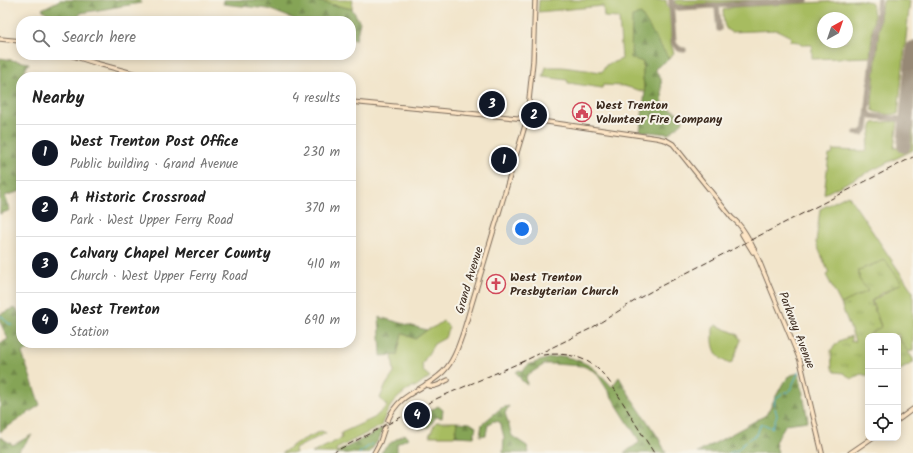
<!DOCTYPE html>
<meta charset="utf-8">
<style>
:root{--surface:#fff;--page:#f2f2f2;--text:#222;--muted:#767676;--line:#e0e0e0;--accent:#111827}
body{margin:0;font-family:Kalam,sans-serif;background:var(--page);color:var(--text)}
.controls{position:absolute;right:12px;bottom:12px;display:grid;overflow:hidden;border-radius:8px;box-shadow:0 2px 10px #0003}
.controls button{width:36px;height:36px;display:grid;place-items:center;padding:0;border:0;border-bottom:1px solid var(--line);background:var(--surface);color:var(--text);font:20px sans-serif}
.compass{position:absolute;left:817px;top:12px;width:36px;height:36px;border-radius:50%;background:var(--surface);box-shadow:0 2px 10px #0003;rotate:40deg}
.you{position:absolute;left:522px;top:229px;width:14px;height:14px;margin:-10px;border:3px solid #fff;border-radius:50%;background:#1a73e8;box-shadow:0 0 0 6px #1a73e833}
.badge{display:grid;place-items:center;width:26px;height:26px;border-radius:50%;background:var(--accent);color:#fff;font-size:13px;font-weight:700}
.pin{position:absolute;translate:-50% -50%;border:2px solid #fff;box-shadow:0 1px 4px #0006}
.list{margin:0;padding:0;list-style:none}
h2{display:flex;justify-content:space-between;align-items:center;height:52px;margin:0;padding:0 16px;font-size:17px}
h2 small{font-size:13px;font-weight:400;color:var(--muted)}
.list li{display:grid;grid-template-columns:26px 1fr auto;gap:12px;align-items:center;box-sizing:border-box;height:56px;padding:0 16px;border-top:1px solid var(--line)}
.list b{display:block;font-size:15px;white-space:nowrap}
.list p{margin:0;font-size:13px;white-space:nowrap;color:var(--muted)}
.list em{font-size:13px;font-style:normal;color:var(--muted)}
.icon{flex:none;width:22px;height:22px;fill:none;stroke:currentColor;stroke-width:2;stroke-linecap:round;stroke-linejoin:round}
.map{position:relative;flex:none;width:913px;height:453px;overflow:hidden}
.search{position:absolute;background:var(--surface);box-shadow:0 2px 10px #0003;left:16px;top:16px;width:340px;height:44px;display:flex;align-items:center;gap:10px;box-sizing:border-box;padding:0 14px;border-radius:16px;color:var(--muted);font-size:15px}
.panel{position:absolute;background:var(--surface);box-shadow:0 2px 10px #0003;left:16px;top:72px;width:340px;height:276px;border-radius:16px}
.map>svg:first-child{display:block}
.grass{fill:#a7bc61;stroke:#717340;fill-rule:evenodd}
.forest{fill:url(#forest-firs);stroke:#60673a}
.park{fill:url(#park-tufts);stroke:#717340}
.lines{fill:none;stroke-linecap:round;stroke-linejoin:round}
.stream{stroke:#4db2cc;stroke-width:1}
.taxiway{stroke:#968874;stroke-width:5.5}
.runway{stroke:#968874;stroke-width:14}
.secondary-tunnel{stroke:#cdc0a8;stroke-width:3.5;stroke-dasharray:3.5 2;stroke-linecap:butt}
.secondary-casing{stroke:#7b6b5b;stroke-width:5.5}
.secondary{stroke:#fde5c5;stroke-width:3.5}
.rail{stroke:#3b2a1e;stroke-width:1;stroke-dasharray:6 3;stroke-linecap:butt}
.labels{text-anchor:middle;stroke-width:4;stroke-linejoin:round;paint-order:stroke}
.poi-label{font-size:12px;font-weight:bold;fill:#3b2a1e;stroke:#f7f3e8;text-anchor:start}
.street-label{font-size:12px;fill:#3b2a1e;stroke:#f7f3e8}
</style>
<div class="map">
<svg width="913" height="453" viewBox="0 0 913 453">
<defs>
<pattern id="forest-firs" width="22" height="20" patternUnits="userSpaceOnUse"><rect width="22" height="20" fill="#85a457"/><path d="M5 1l3.5 6h-7zM16 11l3.5 6h-7z" fill="#6e8647"/></pattern>
<pattern id="park-tufts" width="24" height="20" patternUnits="userSpaceOnUse"><rect width="24" height="20" fill="#a7bc61"/><path d="M3 7l-1-3M5 7V3M7 7l1-3M15 17l-1-3M17 17v-4M19 17l1-3" fill="none" stroke="#89994f"/></pattern>
</defs>
<rect width="100%" height="100%" fill="#f7f3e8"/>
<filter id="ink" filterUnits="userSpaceOnUse"><feTurbulence type="fractalNoise" baseFrequency=".025" numOctaves="2"/><feDisplacementMap in="SourceGraphic" scale="8" xChannelSelector="R" yChannelSelector="G"/><feConvolveMatrix kernelMatrix="1 2 1 2 8 2 1 2 1" color-interpolation-filters="sRGB"/></filter>
<filter id="wash" filterUnits="userSpaceOnUse"><feTurbulence type="fractalNoise" baseFrequency=".012" numOctaves="4" result="noise"/><feDisplacementMap in="SourceGraphic" scale="16" xChannelSelector="R" yChannelSelector="G"/><feGaussianBlur stdDeviation="0.9" result="paint"/><feColorMatrix in="noise" values="0 0 0 0 0 0 0 0 0 0 0 0 0 0 0 0 0 1.4 0 .05"/><feComposite in="paint" operator="in"/></filter>
<g filter="url(#wash)">
<rect width="100%" height="100%" fill="#f2e5cb"/>
<path class="grass" d="M312,0h41l-1,9z
M539,0h127l1,6 4,5v33l3,9 -5,6 -28,-44 -4,1 6,45v17l2,14 -21,-6 -21,-1 -1,3 -34,-5 -1,-3 -24,-3 3,-10h16l40,5 4,-7 16,-6 -3,-41 -15,-1 -1,-11 -65,6z
M675,0h87l-82,5 -5,-2z
M860,0l11,2 1,1 2,12 -4,42 -58,2v-14h-11l-2,-3 -9,-1 1,-4 -14,-7 -46,2c-9,-3 -7,-14 -8,-22l11,-3zM823,18h24v24h-24z
M884,0h26l-12,114c-9,1 -16,0 -25,-3l-1,-8 9,-94z
M898,121l-4,27h16l2,-25 1,-1v28l-89,44 5,-39h3l1,-5 33,1 7,-28z
M848,195l65,97v59l-8,1 -7,-18 -5,2h-25l13,-10 -9,-25 29,-18 -16,-23 -26,10v9l10,12 -28,13 -15,-29 3,-2 -13,-30 4,-34z
M443,321l6,6 -4,11 -11,6 -12,20 1,7 7,6 -15,11 -1,-2c-19,12 -25,19 -33,40l-45,23 1,4h-25l30,-15 -1,-5 33,-15 13,-12 -7,-8 6,-13 8,-12 -2,-18h5l5,-22 13,6 12,-9 9,-4z
M716,325l21,9 4,6 -8,21 -3,3c-14,-6 -18,-16 -17,-31 0,-3 -1,-5 3,-8z
M436,422h21l-2,14h-26z
M321,431l5,2 -31,16 1,4h-14l14,-10z"/>
<path class="forest" d="M60,0h80l1,3 -60,10 -6,8h-19l-14,-12z
M224,0h88l40,9 8,13 -4,17h-5v-18h-54l-3,-2 -26,-10 -45,-5z
M641,14l28,45 -13,9 -1,1 6,10 2,26 19,10 1,7 -14,12 -29,-3 5,-39 -2,-14v-16l-12,-4 1,-42z
M0,58l29,5 -8,14v114l-16,5 5,14 -10,4z
M15,308l6,7v28h24l-23,10 18,52 -40,27v-88l8,-5 -8,-17v-8z
M379,317l48,13 -12,9 -13,-6 -5,22 -16,1z
M563,356c6,2 13,3 19,6 13,5 21,15 30,25l7,-10 13,22 26,38 8,16h-42l16,-11 -44,-70 -13,-6 -30,-2h-8l-19,12 1,9 -5,-4 -6,-9 3,-2 4,1 5,-6 21,-7z
M799,373l9,48 -22,3 -11,18 3,11h-81l69,-38 17,-32 8,-8z
M438,406l5,4 -1,8 -6,-1 -7,10 -10,2c4,-14 8,-16 19,-23z
M509,406l-4,7 7,23 15,10 2,7h-26l1,-16 -4,-15 -7,-1 -5,4 -2,10 -6,1 2,-12 19,-16z
M457,422l13,1 6,4 -2,10 -19,-1z
M384,428l-5,11 -10,14h-32v-1z
M405,434l3,4 -11,6v9h-16c5,-8 15,-14 24,-19z
M32,435l-15,18h-17v-16l13,8z"/>
<path class="park" d="M885,260l17,23 -20,10 -11,8 10,26 -14,9 1,4v36l-7,-2 -10,5 -7,-6 -9,-1 -3,-4 -1,-18 8,-9 12,-5v6l4,-1 -14,-37 27,-13 -9,-12v-9z
M898,337l15,22v4l-15,8z"/>
<g class="lines">
<path class="stream" d="M0,317l2,-1 6,7 4,2
M359,453l13,-9
M728,453l10,-3 6,-7 8,-6 5,-2 4,-12 11,5 5,-13 -3,-10 1,-6 8,-6 6,-1 10,-21"/>
<path class="taxiway" d="M671,0l2,5 5,3 128,-8
M671,3l3,40c2,4 5,7 10,7
M717,6l2,23
M868,111l1,3 3,2 26,3
M856,133h6l3,-3 1,-2 13,-128"/>
<path class="runway" d="M904,146l9,-98"/>
</g>
</g>
<g filter="url(#ink)">
<g class="lines">
<path class="secondary-tunnel" d="M385,427l3,-7"/>
<defs>
<path id="secondary" d="M0,39l21,2
M70,55l25,8 52,14
M351,102l176,17 130,19 9,2 7,4 59,74c10,7 17,21 23,33l45,109 22,93
M742,234l11,18
M426,384c6,6 15,-1 22,-4
M388,420c12,-29 36,-29 55,-48 11,-11 15,-25 20,-39l64,-214 6,-58 2,-61
M898,420l15,-11
M374,453l6,-11 5,-15
M850,453l22,-15"/>
</defs>
<use href="#secondary" class="secondary-casing"/>
<use href="#secondary" class="secondary"/>
<path class="rail" d="M543,355c21,-3 44,1 59,18 9,9 16,22 23,33 9,16 19,31 29,47
M520,363l70,-34 51,-32 18,-10 254,-130
M332,453l106,-55 86,-37"/>
</g>
</g>
<defs>
<symbol id="civic-ring" viewBox="-11 -11 22 22"><circle r="9.5" fill="#f7f3e8" stroke="#d1495b" stroke-width="1.5"/><path d="M-.6-6.5H3V-4.5H.6V-3L4-1V1h2V6H-6V1h2V-1L-.6-3ZM-1.2 2.5V6h2.4V2.5Z" fill="#d1495b"/></symbol>
<symbol id="church-ring" viewBox="-11 -11 22 22"><circle r="9.5" fill="#f7f3e8" stroke="#d1495b" stroke-width="1.5"/><path d="M-1.2-6h2.4v3.5h3.3v2.4h-3.3V6h-2.4V-.1h-3.3v-2.4h3.3Z" fill="#d1495b"/></symbol>
</defs>
<g fill-rule="evenodd">
<use href="#civic-ring" x="571" y="101" width="22" height="22"/>
<use href="#church-ring" x="485" y="273" width="22" height="22"/>
</g>
<g class="labels">
<g class="poi-label">
<text x="596" y="109">West Trenton<tspan x="596" dy="14">Volunteer Fire Company</tspan></text>
<text x="510" y="281">West Trenton<tspan x="510" dy="14">Presbyterian Church</tspan></text>
</g>
<g class="street-label">
<text transform="translate(469 280) rotate(-73)" y="4">Grand Avenue</text>
<text transform="translate(797 330) rotate(69)" y="4">Parkway Avenue</text>
</g>
</g>
</svg>
<div class="controls">
<button>+</button>
<button>−</button>
<button><svg class="icon" aria-label="locate" viewBox="0 0 24 24"><circle cx="12" cy="12" r="6"/><path d="M12 2v4M12 18v4M2 12h4M18 12h4"/></svg></button>
</div>
<svg class="compass" viewBox="-18 -18 36 36"><path d="M0-13l5 13h-10z" fill="#e53935"/><path d="M0 13l5-13h-10z" fill="#767676"/></svg>
<div class="you"></div>
<div class="pin badge" style="left:504px;top:160px">1</div>
<div class="pin badge" style="left:534px;top:115px">2</div>
<div class="pin badge" style="left:492px;top:104px">3</div>
<div class="pin badge" style="left:417px;top:415px">4</div>
<div class="search"><svg class="icon" aria-label="search" viewBox="0 0 24 24"><circle cx="10" cy="10" r="6"/><path d="M15 15l6 6"/></svg>Search here</div>
<section class="panel">
<h2>Nearby<small>4 results</small></h2>
<ul class="list">
<li><span class="badge">1</span><div><b>West Trenton Post Office</b><p>Public building · Grand Avenue</p></div><em>230 m</em></li>
<li><span class="badge">2</span><div><b>A Historic Crossroad</b><p>Park · West Upper Ferry Road</p></div><em>370 m</em></li>
<li><span class="badge">3</span><div><b>Calvary Chapel Mercer County</b><p>Church · West Upper Ferry Road</p></div><em>410 m</em></li>
<li><span class="badge">4</span><div><b>West Trenton</b><p>Station</p></div><em>690 m</em></li>
</ul>
</section>
</div>
